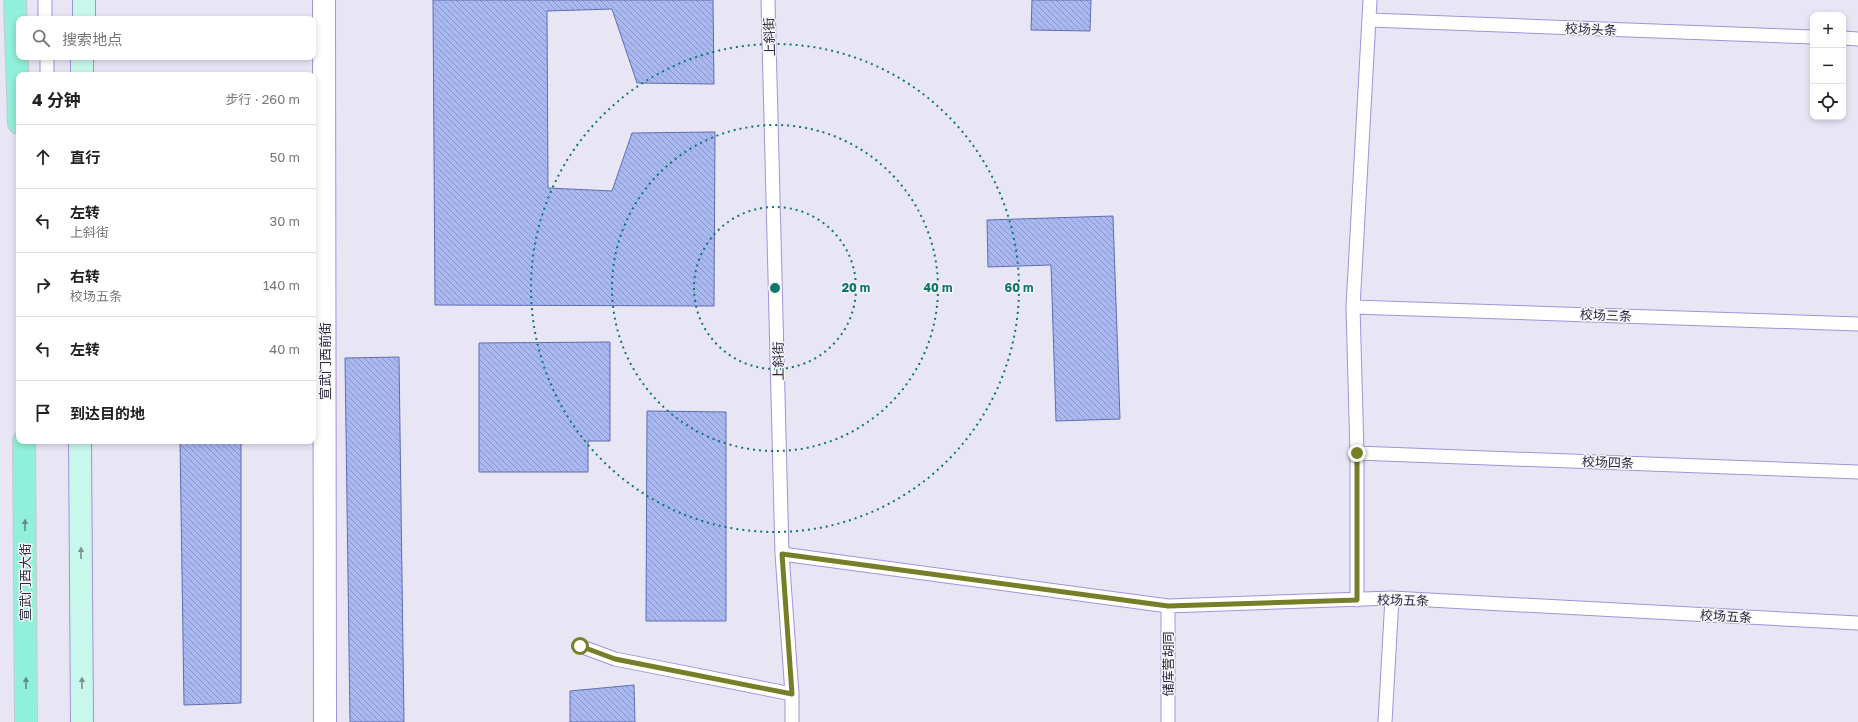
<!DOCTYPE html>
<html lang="zh">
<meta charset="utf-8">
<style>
:root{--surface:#fff;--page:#f2f2f2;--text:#222;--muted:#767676;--line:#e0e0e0}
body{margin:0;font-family:"Golos Text","Noto Sans SC",sans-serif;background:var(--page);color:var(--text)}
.controls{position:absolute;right:12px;top:12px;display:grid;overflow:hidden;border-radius:8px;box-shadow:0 2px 6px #0003}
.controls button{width:36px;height:36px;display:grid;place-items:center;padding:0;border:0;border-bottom:1px solid var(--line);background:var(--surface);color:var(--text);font:20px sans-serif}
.stop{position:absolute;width:12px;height:12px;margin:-9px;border:3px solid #777e28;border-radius:50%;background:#fff}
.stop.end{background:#777e28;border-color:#fff;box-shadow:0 1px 4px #0008}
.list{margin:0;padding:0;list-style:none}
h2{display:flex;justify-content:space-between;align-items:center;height:52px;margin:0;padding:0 16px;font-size:17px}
h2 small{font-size:13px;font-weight:400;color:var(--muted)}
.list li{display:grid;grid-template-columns:26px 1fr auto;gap:12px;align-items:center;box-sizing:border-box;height:64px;padding:0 16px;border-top:1px solid var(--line)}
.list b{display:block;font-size:15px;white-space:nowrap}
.list p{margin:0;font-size:13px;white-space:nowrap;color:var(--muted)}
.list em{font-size:13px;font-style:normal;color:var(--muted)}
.icon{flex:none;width:22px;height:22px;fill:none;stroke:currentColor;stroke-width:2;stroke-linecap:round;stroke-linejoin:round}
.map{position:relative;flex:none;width:1858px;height:722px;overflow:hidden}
.search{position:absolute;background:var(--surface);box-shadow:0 2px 6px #0003;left:16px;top:16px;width:300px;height:44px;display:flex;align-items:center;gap:10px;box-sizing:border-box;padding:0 14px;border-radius:8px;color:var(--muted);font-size:15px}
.panel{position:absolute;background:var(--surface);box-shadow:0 2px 6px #0003;left:16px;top:72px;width:300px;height:372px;border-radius:8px}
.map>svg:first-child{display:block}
.building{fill:url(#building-back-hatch);stroke:#5f6daf}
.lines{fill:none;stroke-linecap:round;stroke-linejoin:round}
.lane-casing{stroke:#a292da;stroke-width:15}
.street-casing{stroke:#a292da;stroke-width:24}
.secondary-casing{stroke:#a292da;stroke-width:24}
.primary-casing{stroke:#c8c7ce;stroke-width:24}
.lane{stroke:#fff;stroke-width:13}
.street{stroke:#fff;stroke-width:22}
.secondary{stroke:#c8f8ec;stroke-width:22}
.primary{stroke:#90f0d9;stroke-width:22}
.oneway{fill:#5e8c8e}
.oneway2{fill:#7a9098}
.route{stroke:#777e28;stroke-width:5}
.ring{fill:none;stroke:#0f766e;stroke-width:2;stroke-dasharray:2 4}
.labels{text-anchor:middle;stroke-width:3;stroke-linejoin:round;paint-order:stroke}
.street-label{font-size:13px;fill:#2d2744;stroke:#f5f5f5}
.centre{fill:#0f766e;stroke:#f5f5f5;stroke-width:2}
.ring-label{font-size:12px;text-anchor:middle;font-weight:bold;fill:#0f766e;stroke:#f5f5f5;stroke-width:3;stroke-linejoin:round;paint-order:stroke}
</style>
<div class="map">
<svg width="1858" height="722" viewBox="0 0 1858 722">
<defs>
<pattern id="building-back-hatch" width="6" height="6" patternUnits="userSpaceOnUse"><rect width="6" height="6" fill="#a9b8f1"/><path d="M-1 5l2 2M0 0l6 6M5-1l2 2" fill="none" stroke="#8a96c5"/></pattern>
</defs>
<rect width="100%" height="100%" fill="#e8e6f5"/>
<path class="building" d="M433,0h280l1,84 -77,-1 -25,-74 -65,2 1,177 64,3 20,-58 83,-1 -1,174 -279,-1z
M1032,0h59l-1,31 -59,-1z
M1113,216l7,203 -64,2 -5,-156 -63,2 -1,-47z
M610,342v99h-22v31h-109v-129z
M399,357l5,365h-54l-5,-364z
M647,411l79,1v209h-80z
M180,441h61v262l-57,2z
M634,685l1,37h-65v-31z"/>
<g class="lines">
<defs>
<path id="lane" d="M45,0v19
M768,0l14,554 10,140v28
M1370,20l443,17
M1843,38l15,1
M47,57v18
M1353,307l505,17
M1357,453l501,19
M782,554l386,52 224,-8 466,25
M1357,600v-147l-4,-146 17,-307
M580,646l35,13 177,35
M1168,722v-116
M1385,722l7,-124"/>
<path id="street" d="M324,0l1,722"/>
<path id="secondary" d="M84,19v-19
M82,75v-18
M80,441l2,281"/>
<path id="primary" d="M15,0l4,123
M24,441l2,281"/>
</defs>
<use href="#lane" class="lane-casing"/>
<use href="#street" class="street-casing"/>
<use href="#secondary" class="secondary-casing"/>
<use href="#primary" class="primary-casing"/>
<use href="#lane" class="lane"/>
<use href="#street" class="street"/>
<use href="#secondary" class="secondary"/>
<use href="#primary" class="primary"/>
</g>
<defs><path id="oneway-solid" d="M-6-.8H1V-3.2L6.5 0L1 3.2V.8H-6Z"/></defs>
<g class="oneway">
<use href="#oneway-solid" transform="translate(25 525) rotate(-90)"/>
<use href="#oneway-solid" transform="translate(26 683) rotate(-90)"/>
</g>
<g class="oneway2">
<use href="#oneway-solid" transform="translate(81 553) rotate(-90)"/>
<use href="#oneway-solid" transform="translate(82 683) rotate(-90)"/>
</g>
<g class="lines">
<path class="route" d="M580,646l35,13 177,35 -10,-140 386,52 189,-6v-147"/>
</g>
<g class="ring">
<circle cx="775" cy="288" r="81"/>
<circle cx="775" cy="288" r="163"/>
<circle cx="775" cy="288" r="244"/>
</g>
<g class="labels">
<g class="street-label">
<text transform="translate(1591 29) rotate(2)" y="5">校场头条</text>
<text transform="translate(769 37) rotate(-92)" y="5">上斜街</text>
<text transform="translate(1606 315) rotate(2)" y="5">校场三条</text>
<text transform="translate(325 361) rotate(-90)" y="5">宣武门西前街</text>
<text transform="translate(778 361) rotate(-91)" y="5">上斜街</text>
<text transform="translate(1608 462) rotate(2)" y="5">校场四条</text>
<text transform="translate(25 582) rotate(-90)" y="5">宣武门西大街</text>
<text transform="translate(1403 600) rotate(1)" y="5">校场五条</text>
<text transform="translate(1726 616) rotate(3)" y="5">校场五条</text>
<text transform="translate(1168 664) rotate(-90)" y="5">储库营胡同</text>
</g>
</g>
<circle cx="775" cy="288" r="6" class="centre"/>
<g class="ring-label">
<text x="856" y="292">20 m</text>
<text x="938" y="292">40 m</text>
<text x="1019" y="292">60 m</text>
</g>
</svg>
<div class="controls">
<button>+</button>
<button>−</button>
<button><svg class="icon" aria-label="locate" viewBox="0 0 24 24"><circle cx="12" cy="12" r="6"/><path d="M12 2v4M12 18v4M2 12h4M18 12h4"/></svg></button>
</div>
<div class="stop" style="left:580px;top:646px"></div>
<div class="stop end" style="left:1357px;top:453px"></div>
<div class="search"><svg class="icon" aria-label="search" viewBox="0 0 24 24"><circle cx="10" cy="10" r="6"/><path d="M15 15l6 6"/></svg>搜索地点</div>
<section class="panel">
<h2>4 分钟<small>步行 · 260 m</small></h2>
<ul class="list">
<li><svg class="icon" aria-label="ahead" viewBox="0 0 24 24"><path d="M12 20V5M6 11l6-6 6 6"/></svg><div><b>直行</b></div><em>50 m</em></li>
<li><svg class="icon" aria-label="left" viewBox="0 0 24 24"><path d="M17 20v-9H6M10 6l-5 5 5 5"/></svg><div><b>左转</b><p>上斜街</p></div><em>30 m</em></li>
<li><svg class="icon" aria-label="right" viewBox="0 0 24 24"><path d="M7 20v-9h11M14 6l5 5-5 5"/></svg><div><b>右转</b><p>校场五条</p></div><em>140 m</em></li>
<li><svg class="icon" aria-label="left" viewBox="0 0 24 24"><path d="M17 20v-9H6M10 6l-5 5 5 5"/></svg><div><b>左转</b></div><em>40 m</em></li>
<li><svg class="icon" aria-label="arrive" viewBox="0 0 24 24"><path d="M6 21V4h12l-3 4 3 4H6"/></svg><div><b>到达目的地</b></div></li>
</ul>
</section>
</div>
